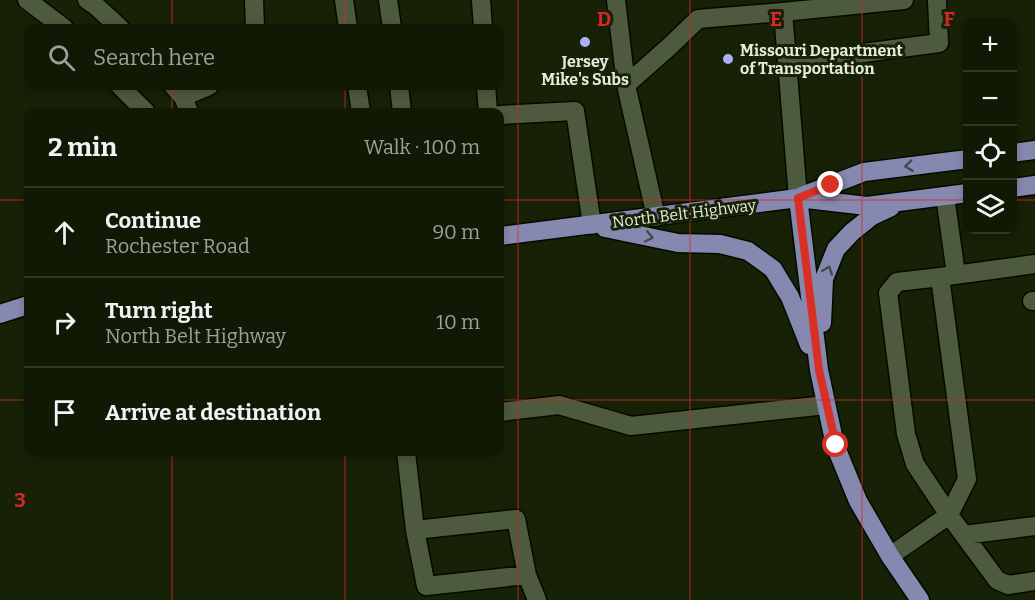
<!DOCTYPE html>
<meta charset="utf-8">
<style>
:root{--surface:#111904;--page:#1e2613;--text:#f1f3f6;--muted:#9ca09a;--line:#303826}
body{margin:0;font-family:Bitter,serif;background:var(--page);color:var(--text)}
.controls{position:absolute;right:18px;top:18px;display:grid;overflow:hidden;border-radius:12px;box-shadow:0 3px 9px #0003}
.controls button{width:54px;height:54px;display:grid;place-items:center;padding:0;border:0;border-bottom:2px solid var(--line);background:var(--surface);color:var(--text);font:30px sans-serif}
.stop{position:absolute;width:18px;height:18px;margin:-14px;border:4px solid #d93025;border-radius:50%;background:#fff}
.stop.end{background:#d93025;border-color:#fff;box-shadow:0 2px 6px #0008}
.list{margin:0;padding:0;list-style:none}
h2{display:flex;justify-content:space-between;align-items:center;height:78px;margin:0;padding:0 24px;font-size:26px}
h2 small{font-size:20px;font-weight:400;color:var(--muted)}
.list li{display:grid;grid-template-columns:39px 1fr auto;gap:18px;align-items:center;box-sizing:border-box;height:90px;padding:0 24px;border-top:2px solid var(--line)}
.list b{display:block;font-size:22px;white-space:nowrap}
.list p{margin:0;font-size:20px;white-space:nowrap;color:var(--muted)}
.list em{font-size:20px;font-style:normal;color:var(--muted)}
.icon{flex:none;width:33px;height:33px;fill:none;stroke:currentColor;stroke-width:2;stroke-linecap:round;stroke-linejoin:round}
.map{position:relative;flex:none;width:1035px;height:600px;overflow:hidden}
.search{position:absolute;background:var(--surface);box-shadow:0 3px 9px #0003;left:24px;top:24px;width:480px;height:66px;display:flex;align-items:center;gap:15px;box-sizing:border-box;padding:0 21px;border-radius:12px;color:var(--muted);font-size:22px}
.panel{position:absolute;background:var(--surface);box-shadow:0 3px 9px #0003;left:24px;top:108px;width:480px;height:348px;border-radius:12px}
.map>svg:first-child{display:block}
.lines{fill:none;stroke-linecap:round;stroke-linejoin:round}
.minor-casing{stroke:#040a00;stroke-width:21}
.major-casing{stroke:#040a00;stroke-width:21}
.minor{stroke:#4e5a3d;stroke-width:18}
.major{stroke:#8689af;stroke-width:18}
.oneway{stroke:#434b4a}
.route{stroke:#d93025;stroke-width:8}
.grid{fill:none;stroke:#d62828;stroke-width:1.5;stroke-opacity:0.55}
.poi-dot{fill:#afaefa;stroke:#172106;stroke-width:2}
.labels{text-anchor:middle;stroke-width:6;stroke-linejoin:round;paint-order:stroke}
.poi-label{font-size:16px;font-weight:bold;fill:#e4ecdb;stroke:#172106;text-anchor:start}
.street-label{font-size:16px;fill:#e4ecdb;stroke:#172106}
.grid-label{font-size:20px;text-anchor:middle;font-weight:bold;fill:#d62828;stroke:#172106;stroke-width:6;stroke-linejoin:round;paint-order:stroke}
</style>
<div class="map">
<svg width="1035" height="600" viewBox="0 0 1035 600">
<rect width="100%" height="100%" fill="#172106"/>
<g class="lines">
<defs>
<path id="minor" d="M27,0l37,28
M87,0l9,6 24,22
M254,0l1,28
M344,0l4,28
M388,0l4,28
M481,0l2,28
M616,0l10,85
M783,12l15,186
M787,63l152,-20 -2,-43
M120,86l26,26
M173,86l10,11 6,15
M357,86l4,26
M399,86l3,26
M486,86l2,26
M183,97l26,-11
M500,115l75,-4 17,114
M945,196l11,78
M656,217l-30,-132 44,-39 28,-27 85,-7 121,-12
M940,277l95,-13
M1032,301h3
M500,412l59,-7 72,21 195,-21
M406,452l9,78 11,56 101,-11 -11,-56 -101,11
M964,535l71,-9
M890,556l59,-41 18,-36 -27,-202 -43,5 -9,11 18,141 9,30 34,51 48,65 11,5 27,-4
M527,575l10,25"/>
<path id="major" d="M1012,153l23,-3
M1012,188l23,-3
M802,196l62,-24 104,-13
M798,198l21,172 16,75 23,56 32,55 30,44
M605,228l73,15 42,1 28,7 25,18 17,28 19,48
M500,236l298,-38 69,8 101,-13
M0,314l28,-9
M822,323l2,-44 12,-30 16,-17 20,-16 19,-9"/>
</defs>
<use href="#minor" class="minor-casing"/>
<use href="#major" class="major-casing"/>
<use href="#minor" class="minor"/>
<use href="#major" class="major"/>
</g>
<defs><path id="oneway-chevron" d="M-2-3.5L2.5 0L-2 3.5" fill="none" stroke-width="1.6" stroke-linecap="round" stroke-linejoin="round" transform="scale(1.5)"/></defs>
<g class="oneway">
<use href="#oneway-chevron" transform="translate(909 166) rotate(173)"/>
<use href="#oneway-chevron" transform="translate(649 237) rotate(12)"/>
<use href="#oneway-chevron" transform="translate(828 270) rotate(-69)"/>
</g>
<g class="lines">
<path class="route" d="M831,185l-33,13 21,172 17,75"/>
</g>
<path class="grid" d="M172,0v28M345,0v28M518,0v600M690,0v600M862,0v600M172,86v26M345,86v26M0,200h28M500,200h468M1012,200h23M0,400h28M500,400h535M172,452v148M345,452v148"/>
<g class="poi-dot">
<circle cx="585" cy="42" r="6"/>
<circle cx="728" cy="59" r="6"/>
</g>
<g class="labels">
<g class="poi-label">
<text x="740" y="56">Missouri Department<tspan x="740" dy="18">of Transportation</tspan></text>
<text x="585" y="67" text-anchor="middle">Jersey<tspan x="585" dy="18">Mike's Subs</tspan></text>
</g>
<g class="street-label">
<text transform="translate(684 213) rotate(-7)" y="6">North Belt Highway</text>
</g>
</g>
<g class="grid-label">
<text x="604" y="26">D</text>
<text x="776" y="26">E</text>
<text x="949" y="26">F</text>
<text x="20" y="507">3</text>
</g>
</svg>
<div class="controls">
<button>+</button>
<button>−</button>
<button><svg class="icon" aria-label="locate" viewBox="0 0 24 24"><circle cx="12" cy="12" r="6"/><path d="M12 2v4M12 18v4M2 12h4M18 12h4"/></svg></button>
<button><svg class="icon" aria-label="layers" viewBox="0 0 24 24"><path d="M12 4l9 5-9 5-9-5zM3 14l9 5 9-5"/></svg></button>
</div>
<div class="stop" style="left:836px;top:445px"></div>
<div class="stop end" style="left:831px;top:185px"></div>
<div class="search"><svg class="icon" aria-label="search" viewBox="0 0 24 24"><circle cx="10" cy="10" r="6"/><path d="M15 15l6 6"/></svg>Search here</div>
<section class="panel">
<h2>2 min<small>Walk · 100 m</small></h2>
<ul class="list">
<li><svg class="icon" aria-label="ahead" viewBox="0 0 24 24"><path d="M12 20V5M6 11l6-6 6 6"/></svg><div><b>Continue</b><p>Rochester Road</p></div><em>90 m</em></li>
<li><svg class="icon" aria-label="right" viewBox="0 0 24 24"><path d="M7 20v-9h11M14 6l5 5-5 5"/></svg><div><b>Turn right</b><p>North Belt Highway</p></div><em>10 m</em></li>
<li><svg class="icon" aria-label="arrive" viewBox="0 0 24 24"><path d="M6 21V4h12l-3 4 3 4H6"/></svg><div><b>Arrive at destination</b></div></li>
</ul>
</section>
</div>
